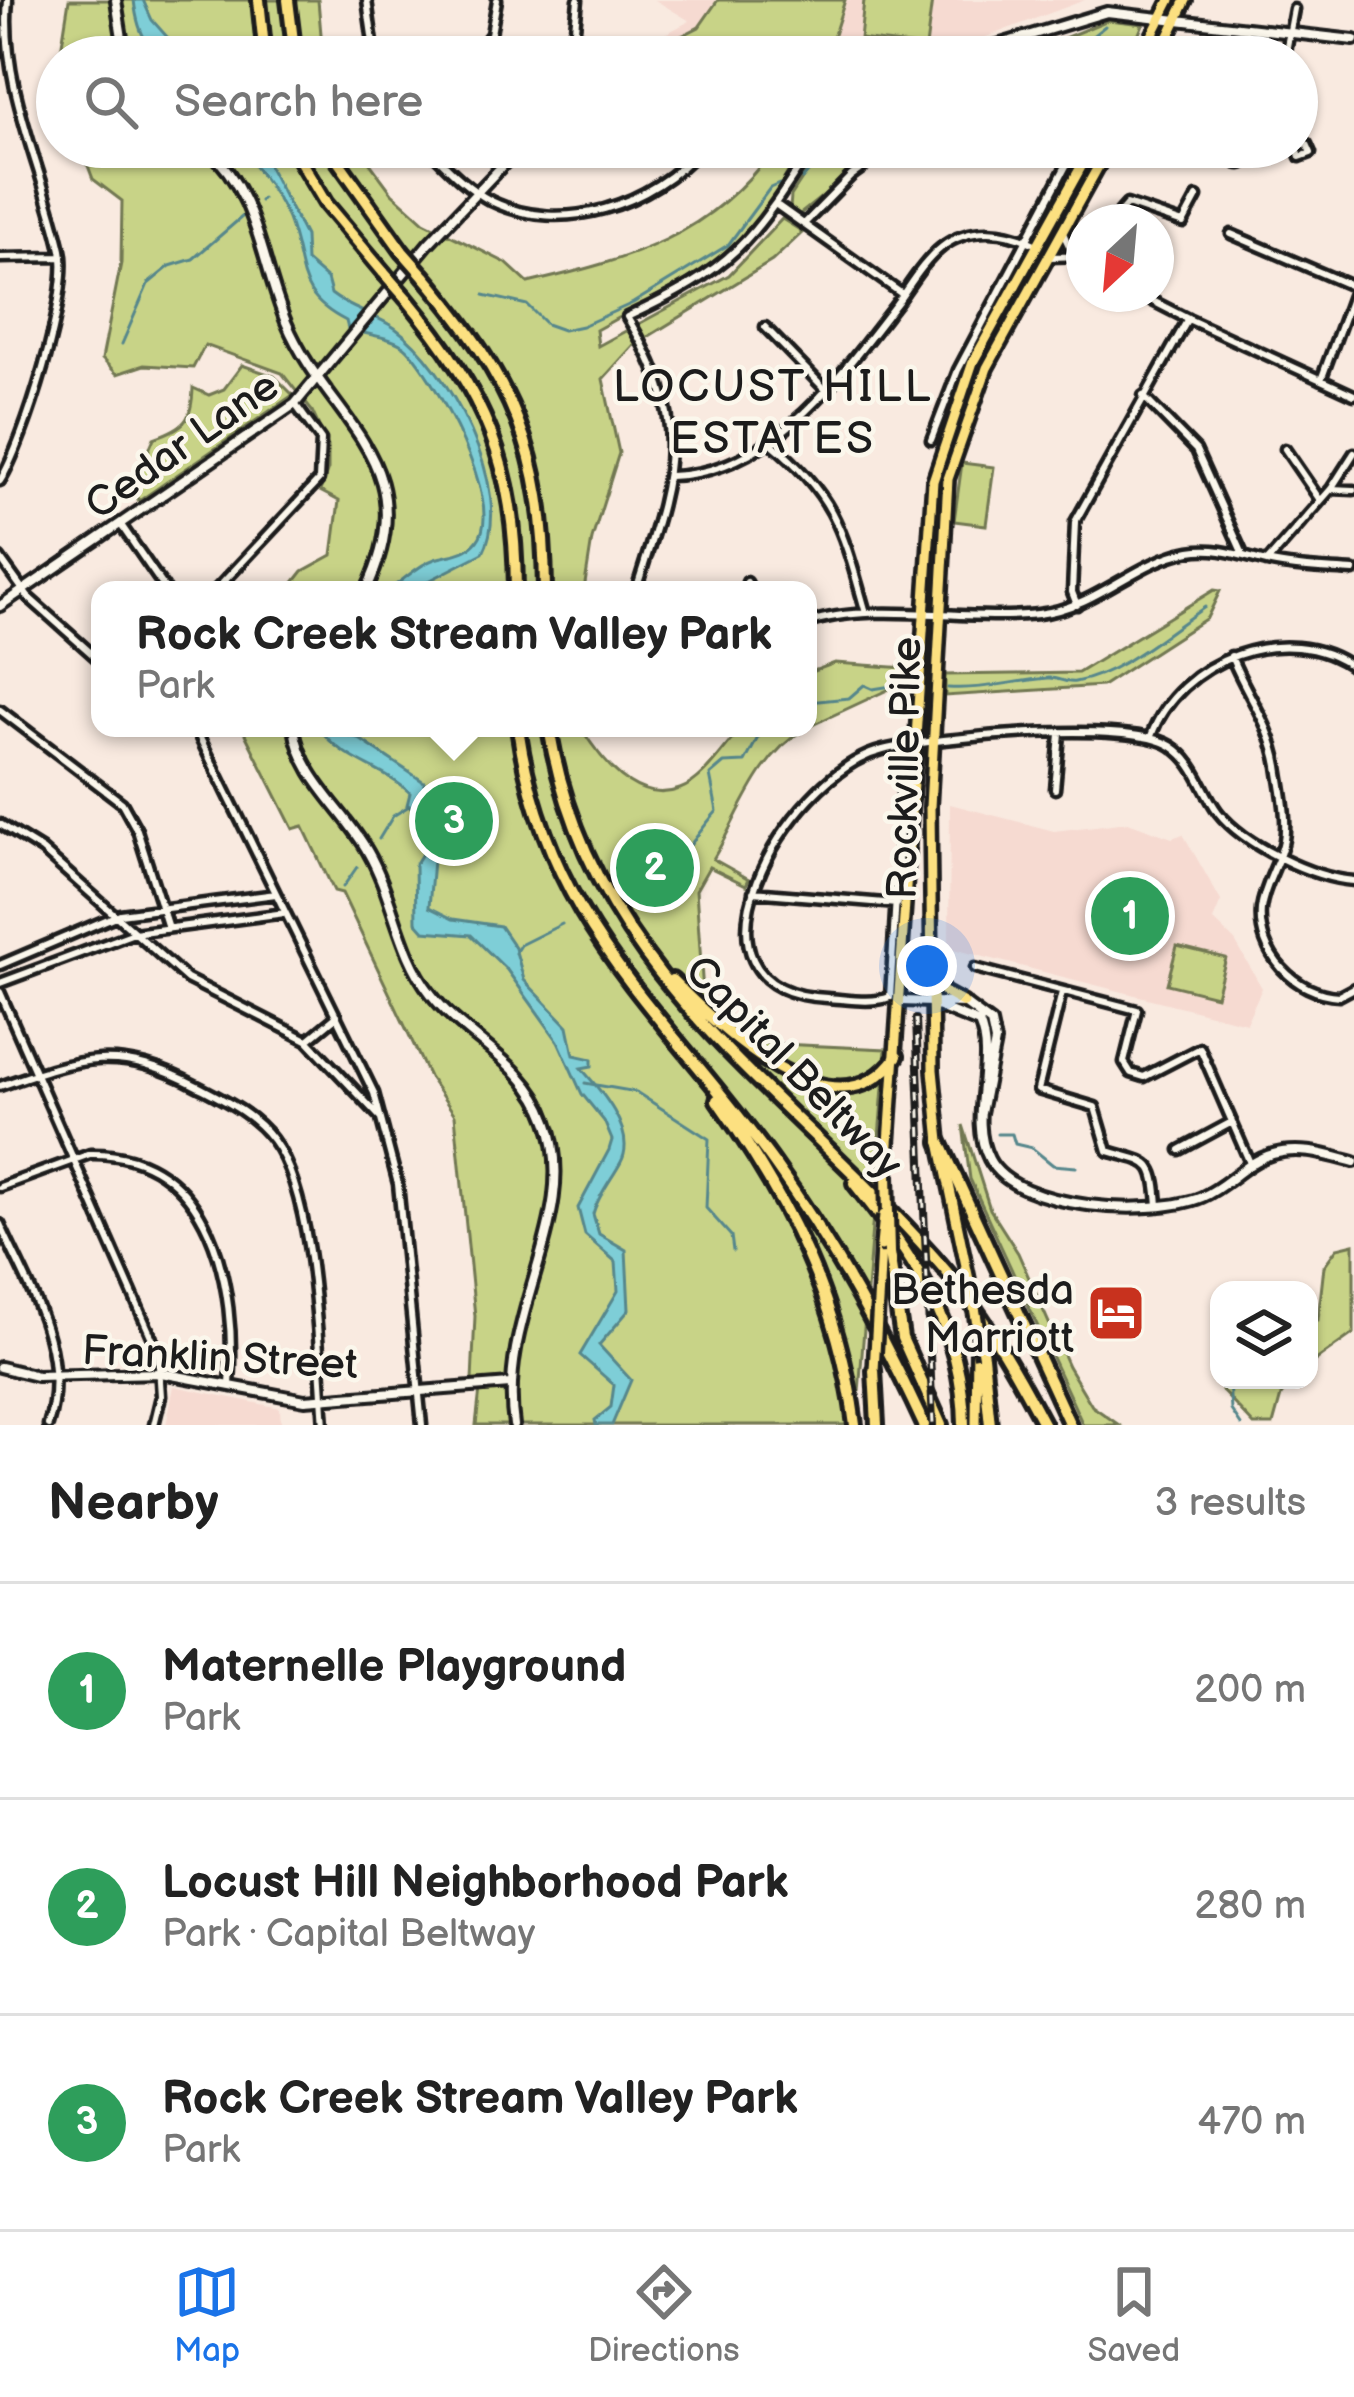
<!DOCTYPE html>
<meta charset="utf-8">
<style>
:root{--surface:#fff;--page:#f6f6f6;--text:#222;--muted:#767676;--line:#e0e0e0;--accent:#1a73e8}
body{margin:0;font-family:"Balsamiq Sans",sans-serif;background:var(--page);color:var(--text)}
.controls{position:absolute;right:36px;bottom:36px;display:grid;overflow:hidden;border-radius:24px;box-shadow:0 3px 9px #0004}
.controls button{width:108px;height:108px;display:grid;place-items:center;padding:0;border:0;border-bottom:3px solid var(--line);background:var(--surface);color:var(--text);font:60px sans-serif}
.compass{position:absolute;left:1066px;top:204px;width:108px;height:108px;border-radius:50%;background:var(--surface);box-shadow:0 3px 9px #0004;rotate:206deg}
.you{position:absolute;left:927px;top:966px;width:42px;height:42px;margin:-30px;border:9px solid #fff;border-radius:50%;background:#1a73e8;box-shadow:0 0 0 18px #1a73e833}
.badge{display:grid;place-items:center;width:78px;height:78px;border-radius:50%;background:var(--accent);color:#fff;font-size:39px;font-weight:700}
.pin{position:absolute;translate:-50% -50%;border:6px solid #fff;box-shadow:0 3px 12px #0006}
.popup{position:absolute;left:91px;top:581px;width:726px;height:156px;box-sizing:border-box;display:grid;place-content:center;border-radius:24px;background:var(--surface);filter:drop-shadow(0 3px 9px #0005);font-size:39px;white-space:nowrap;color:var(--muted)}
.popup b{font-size:45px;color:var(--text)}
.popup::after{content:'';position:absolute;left:50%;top:100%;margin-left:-24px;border:24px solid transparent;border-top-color:var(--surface)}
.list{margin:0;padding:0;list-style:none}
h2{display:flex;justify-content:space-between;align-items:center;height:156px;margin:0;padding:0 48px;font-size:51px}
h2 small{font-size:39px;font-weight:400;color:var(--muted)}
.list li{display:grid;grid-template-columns:78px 1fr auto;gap:36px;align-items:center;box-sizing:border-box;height:216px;padding:0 48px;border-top:3px solid var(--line)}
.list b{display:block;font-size:45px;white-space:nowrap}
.list p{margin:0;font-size:39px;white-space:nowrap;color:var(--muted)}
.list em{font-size:39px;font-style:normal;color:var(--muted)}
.icon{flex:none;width:66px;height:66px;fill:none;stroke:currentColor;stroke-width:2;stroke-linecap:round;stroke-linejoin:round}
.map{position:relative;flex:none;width:1354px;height:1425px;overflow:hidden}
.search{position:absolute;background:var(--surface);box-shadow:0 3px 9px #0004;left:36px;right:36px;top:36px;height:132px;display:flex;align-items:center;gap:30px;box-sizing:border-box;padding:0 42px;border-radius:66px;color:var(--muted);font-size:45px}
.sheet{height:804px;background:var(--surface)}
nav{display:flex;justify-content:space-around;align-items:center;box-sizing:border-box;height:168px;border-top:3px solid var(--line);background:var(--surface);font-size:33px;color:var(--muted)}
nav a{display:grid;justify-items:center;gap:6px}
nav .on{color:var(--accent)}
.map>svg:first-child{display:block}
.built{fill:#f6dad1}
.green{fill:#c8d387;stroke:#727852;stroke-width:3}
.water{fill:#7eced7;stroke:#57878c;stroke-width:3}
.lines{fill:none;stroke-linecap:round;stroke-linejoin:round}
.stream{stroke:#57878c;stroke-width:3}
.street-casing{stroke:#1c1c1c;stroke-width:15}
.secondary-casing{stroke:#1c1c1c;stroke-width:16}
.primary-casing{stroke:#1c1c1c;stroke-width:18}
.highway-casing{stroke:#1c1c1c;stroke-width:20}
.street{stroke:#fbf7ec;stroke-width:6}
.secondary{stroke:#fbf7ec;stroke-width:8}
.primary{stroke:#fce080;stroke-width:9}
.highway{stroke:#fce080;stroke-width:10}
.rail-casing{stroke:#1c1c1c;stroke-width:8}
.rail{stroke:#fbf7ec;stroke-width:3;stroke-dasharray:9;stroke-linecap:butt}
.primary-bridge-casing{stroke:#1c1c1c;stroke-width:18;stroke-linecap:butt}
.highway-bridge-casing{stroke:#1c1c1c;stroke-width:20;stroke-linecap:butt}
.primary-bridge{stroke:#fce080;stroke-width:9}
.highway-bridge{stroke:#fce080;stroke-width:10}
.labels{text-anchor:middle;stroke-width:9;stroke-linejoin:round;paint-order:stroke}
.street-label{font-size:42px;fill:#1c1c1c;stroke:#fbf7ec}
.poi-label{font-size:42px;fill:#1c1c1c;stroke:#fbf7ec;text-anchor:end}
.neighbourhood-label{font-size:45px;letter-spacing:3px;fill:#1c1c1c;stroke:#fbf7ec}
</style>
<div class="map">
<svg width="1354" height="1425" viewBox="0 0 1354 1425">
<rect width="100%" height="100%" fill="#f9eae0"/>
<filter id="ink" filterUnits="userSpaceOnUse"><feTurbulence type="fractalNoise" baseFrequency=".00833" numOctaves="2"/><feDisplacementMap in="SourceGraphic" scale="24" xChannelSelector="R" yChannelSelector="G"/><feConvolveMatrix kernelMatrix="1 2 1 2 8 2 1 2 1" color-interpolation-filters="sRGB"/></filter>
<g filter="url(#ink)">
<path class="built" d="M655,0h430l-123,46 -66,8 -206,-3 -57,6 -1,-6 58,-30z
M950,804l104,27 74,-9 44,16 11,-4 38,67 -8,19 22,21 27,47 -16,35 -297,-75z
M174,1386l106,22 1,17h-115z"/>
<path class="green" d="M69,0h249l5,57h-263z
M718,0h127l-18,57 -171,-8 43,-22z
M864,0h68l-6,47 -66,-8z
M1108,20l35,4 -14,33h-111z
M81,147h277l34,46 32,29 82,41 22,20c103,-24 182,-46 247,-136h28l-44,74 -37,39 -126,70 2,16 131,-71 53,-56 21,13 -31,29 -139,85 -30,33 16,74 -27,86 -8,51h-296l15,-19 29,-16 7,-54 -19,-10 8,-22v-23l-16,-35 -30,-38 -77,-28 -12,23 -49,-3 -27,9 -15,-15 19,-96 1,-62 -29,-22z
M823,147h61l-85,68 -9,-6 1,-13z
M242,365l32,11 19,19 -154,106 -7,-12 22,-51c31,-11 38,-17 39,-50l16,7 15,-6z
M962,463l32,4 -8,58 -32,-4z
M1214,590l6,1 -13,27 -105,68 -157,10v-21l133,-2z
M835,663l85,6v24l-24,-7 -88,41v-54z
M242,728h339c20,32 55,78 99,61 25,-9 44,-43 62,-61h64c-50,30 -65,85 -93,131l36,20 -3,6 -37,-18 -13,23 7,103 56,50 127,6 -28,356 -11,2 1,18h-372l5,-44h-9l3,-65 -20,-201 -26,-38 -87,-184 -8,-2 -31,-65 -10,3z
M1177,946l49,12 -10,38 -49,-12z
M963,1125l27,84 28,44 50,113 24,40 27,19h-36l-113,-246z
M1354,1244v89l-45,32v-43l9,-2 6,-54 13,-18z
M1228,1380h66l-13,16 -8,29h-19l-32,-34z"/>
<path class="water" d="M134,0h9l9,20 33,37c-37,0 -47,-21 -51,-57z
M239,147h19l5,8 42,81 1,25 21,18 4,15c20,16 44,20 64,34 52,37 121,162 88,225l-72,37h-23c17,-10 29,-25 47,-31 15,-5 31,-4 42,-18 30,-37 -44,-165 -70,-192 -12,-12 -40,-14 -59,-20l-2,-8c-53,-27 -39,-53 -58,-102 -11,-26 -31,-51 -49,-72z
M320,728l38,10 66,44 11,55 -6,70 24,12 47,7 15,22 9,32 44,46 6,29 18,4v7l-11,2c16,18 57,63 40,94 -9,17 -23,33 -28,52l6,20 27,16 3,60 -30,35 32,35 -19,45h-16l-1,-5 16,-13 3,-22 -34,-30 38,-64 -2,-29 -31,-27 -7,-27 31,-58 3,-10 -8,-19 -22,-27 -24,-53 -51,-71 -36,-35 -47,-4 -8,-9 -1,-57 10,-16 -5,-39 -13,-5 3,-12c-26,-25 -72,-34 -90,-65z"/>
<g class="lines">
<path class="stream" d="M1049,57l30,-10 26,-21
M802,179l28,-32
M260,201l2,-2
M484,295l43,10 19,19 17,6 19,-4 51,-23 95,-58 42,-57 9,-4
M122,344l26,-60 22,-18 23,-7 50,-43
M948,688c35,2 65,-7 100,-10 9,-1 18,6 27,4 47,-9 91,-49 130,-75
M808,702l41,-4 15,-13 9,4 37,-6
M379,839l14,-23 16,-10
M343,887l14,-20
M637,895c39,-21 53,-54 80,-84l-7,-36 14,-12 21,-1 18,-34
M515,953l5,-8 42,-21
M585,1083l51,9 73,47 -3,69 25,28 2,15
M997,1134h15l3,10 17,4 21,17 23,2
M1229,1383l2,27 10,15"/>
<defs>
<path id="street" d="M367,0l8,57
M473,57l18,-23 6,-34
M572,57l6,-57
M1285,57l9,-48
M427,147c20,20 39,41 64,54 72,35 161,4 211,-54
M1297,147l3,10 11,-4 -4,-9 -10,1
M1233 157a7 7 0 1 1 14 0a7 7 0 1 1-14 0Z
M778,206l124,88
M1111,222l16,-18 56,19 14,-26
M804,224l47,-48 40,-29
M1063,233l8,17 13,2
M1231,234l123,53
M1050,257l34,-1
M0,258l62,-1
M1139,294l49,25
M765,327l60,62
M1321,380l33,-90
M1143,396l53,54 46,102
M931,440l27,-70 118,-223
M770,442c67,55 73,91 96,171
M1285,449l35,51
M670,476c102,-3 168,-97 226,-172 14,-19 27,-42 46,-57 29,-22 65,-17 95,-2
M0,481c24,-38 71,-188 61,-231 -18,-81 -61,-165 -53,-250
M1331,489l23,1
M121,525l45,65
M0,558l28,39 72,64
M1267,562l64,-73 23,-36
M747,582l4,8
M216,590l103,-110 2,-40 -26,-36
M636,590c36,-114 57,-164 -9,-273 105,-49 124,-73 185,-170
M1077,605l-5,-13 3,-70 113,-203 166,76
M808,623c63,-22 159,-1 230,-9 58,-6 97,-53 152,-63 30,-5 53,6 81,12 27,6 56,6 83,8
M1231,656c15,38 40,68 47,110 3,22 10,52 6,74 -4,23 -20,44 -23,69 -4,45 34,85 78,87l15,-8
M0,710l122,93 15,27 31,98
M195,728l179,365 24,91 24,241
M1151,736c27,-75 135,-118 203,-68
M905,747l-15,250c-18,7 -44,2 -63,1 -163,-6 -41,-224 56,-248 51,-13 248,-31 288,-4 26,17 30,43 47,66 26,33 94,66 136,69
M1055,789l5,-55
M0,824l42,26 145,129 120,61 73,77
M753,892l144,12
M0,965l120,-51 156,-20
M975,968l162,42 -13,52 7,11 13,4 56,-29 50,115
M0,983l134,-50 151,-20
M0,992l158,360 3,44 -7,29
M1062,992l-24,98 57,17 13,44c41,13 47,5 50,55
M308,1040l29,-24
M0,1086c82,-29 119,-41 199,1 27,14 56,28 74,53 43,57 45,211 51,285
M1180,1150l52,-28
M0,1187l90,-33c123,-2 147,135 140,231
M0,1224c29,65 71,128 48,201"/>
<path id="secondary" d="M116,0l9,57
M958,57l149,-45 247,28
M206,147c53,48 54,112 80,175 41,99 143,139 80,268
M0,606l295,-202 133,-160 92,-97
M294,728c7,51 50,81 74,124 26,45 30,100 63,142 36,47 95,67 116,127 35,97 -50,192 -33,304
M901,1001l63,2 27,20 4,19 -14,71
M932,1004l47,19c18,40 -12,94 10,136 26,52 166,58 213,38 26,-11 43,-35 71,-43 27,-8 54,1 81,8
M0,1367l37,9 124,-3 144,27 205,-16"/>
<path id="primary" d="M1141,57l29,-57
M1159,57l27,-57
M935,977l9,15 20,11
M887,1174l46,-693 40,-119 119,-215
M879,1285l2,-39
M973,1299l-33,-157 -7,-72 -3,-263 18,-328 39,-111 122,-221
M976,1425l1,-78"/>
<path id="highway" d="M259,0l6,57
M288,0l7,57
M292,147l34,57 58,69
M328,147l74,104
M424,276c89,105 120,175 121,314
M406,298c80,97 109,166 110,292
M518,728c28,197 147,284 256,435 59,82 108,171 150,262
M549,728c42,247 230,355 385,529 45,50 79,109 110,168
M672,980c47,48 165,163 225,76
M717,1100c72,101 122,201 138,325
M940,1142l130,283
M854,1183c59,74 109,143 110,242
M889,1253l13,85 39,87
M983,1356l7,69
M874,1370l3,55"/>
</defs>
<use href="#street" class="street-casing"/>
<use href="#secondary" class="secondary-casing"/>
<use href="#primary" class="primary-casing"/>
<use href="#highway" class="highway-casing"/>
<use href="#street" class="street"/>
<use href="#secondary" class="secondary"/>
<use href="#primary" class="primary"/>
<use href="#highway" class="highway"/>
<defs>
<path id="rail" d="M916,1019l17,406"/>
</defs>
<use href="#rail" class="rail-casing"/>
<use href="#rail" class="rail"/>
<defs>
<path id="primary-bridge" d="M881,1246l3,-31
M874,1370l5,-85"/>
<path id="highway-bridge" d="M402,251l22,25
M384,273l22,25
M887,1174l2,79
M973,1299l10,57"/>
</defs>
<use href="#primary-bridge" class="primary-bridge-casing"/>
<use href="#highway-bridge" class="highway-bridge-casing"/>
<use href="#primary-bridge" class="primary-bridge"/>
<use href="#highway-bridge" class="highway-bridge"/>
</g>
</g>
<defs>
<symbol id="hotel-square" viewBox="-11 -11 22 22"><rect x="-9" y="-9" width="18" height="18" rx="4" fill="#c8321e" stroke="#fbf7ec"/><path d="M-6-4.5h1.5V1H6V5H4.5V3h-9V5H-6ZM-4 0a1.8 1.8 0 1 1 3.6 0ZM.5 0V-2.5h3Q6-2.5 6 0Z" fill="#fff"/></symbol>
</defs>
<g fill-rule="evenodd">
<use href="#hotel-square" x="1083" y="1280" width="66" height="66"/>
</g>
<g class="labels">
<g class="street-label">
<text transform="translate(181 444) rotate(-35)" y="15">Cedar Lane</text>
<text transform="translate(903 768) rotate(-89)" y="15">Rockville Pike</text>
<text transform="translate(795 1066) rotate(46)" y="15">Capital Beltway</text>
<text transform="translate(220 1356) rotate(3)" y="15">Franklin Street</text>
</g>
<g class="poi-label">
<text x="1074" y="1304">Bethesda<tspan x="1074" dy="48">Marriott</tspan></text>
</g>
<g class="neighbourhood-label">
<text x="773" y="401">LOCUST HILL<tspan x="773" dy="52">ESTATES</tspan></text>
</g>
</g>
</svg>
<div class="controls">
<button><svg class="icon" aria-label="layers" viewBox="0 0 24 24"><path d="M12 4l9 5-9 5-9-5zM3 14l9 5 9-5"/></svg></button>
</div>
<svg class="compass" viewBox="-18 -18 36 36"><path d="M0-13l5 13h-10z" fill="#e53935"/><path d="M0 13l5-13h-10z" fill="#767676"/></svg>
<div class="you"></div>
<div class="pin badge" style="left:1130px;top:916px;background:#2e9e5b">1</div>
<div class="pin badge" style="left:655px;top:868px;background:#2e9e5b">2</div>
<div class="pin badge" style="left:454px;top:821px;background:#2e9e5b">3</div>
<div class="popup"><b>Rock Creek Stream Valley Park</b>Park</div>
<div class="search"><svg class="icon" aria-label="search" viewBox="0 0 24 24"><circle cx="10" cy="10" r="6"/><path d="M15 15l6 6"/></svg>Search here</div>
</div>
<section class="sheet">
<h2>Nearby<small>3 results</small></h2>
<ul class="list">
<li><span class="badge" style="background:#2e9e5b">1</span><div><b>Maternelle Playground</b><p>Park</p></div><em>200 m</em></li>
<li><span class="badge" style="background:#2e9e5b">2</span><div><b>Locust Hill Neighborhood Park</b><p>Park · Capital Beltway</p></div><em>280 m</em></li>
<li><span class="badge" style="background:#2e9e5b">3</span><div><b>Rock Creek Stream Valley Park</b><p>Park</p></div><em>470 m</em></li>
</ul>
</section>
<nav>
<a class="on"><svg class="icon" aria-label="map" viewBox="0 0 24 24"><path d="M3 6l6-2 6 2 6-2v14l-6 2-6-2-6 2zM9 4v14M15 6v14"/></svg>Map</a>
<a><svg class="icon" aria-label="directions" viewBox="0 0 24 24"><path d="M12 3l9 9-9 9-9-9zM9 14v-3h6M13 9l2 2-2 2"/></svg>Directions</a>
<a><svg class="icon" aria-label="saved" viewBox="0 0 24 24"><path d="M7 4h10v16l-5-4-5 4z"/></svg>Saved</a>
</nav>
